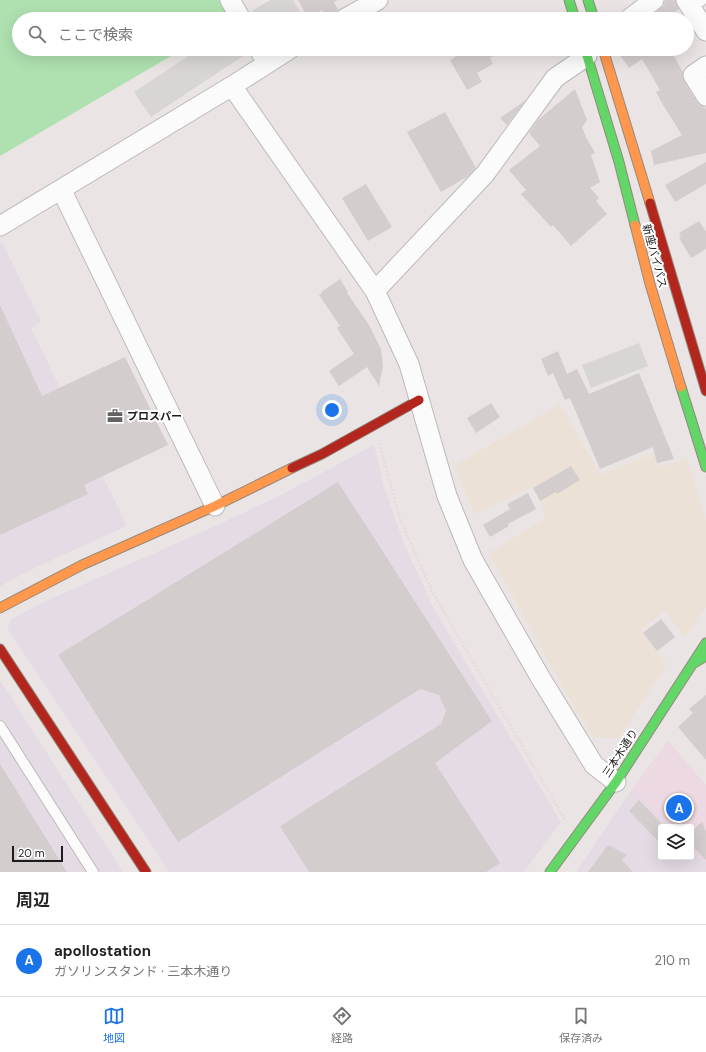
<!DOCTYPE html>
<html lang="ja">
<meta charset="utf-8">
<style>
:root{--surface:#fff;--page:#f6f6f6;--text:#222;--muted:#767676;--line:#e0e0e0;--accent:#1a73e8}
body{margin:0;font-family:"DM Sans","Noto Sans JP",sans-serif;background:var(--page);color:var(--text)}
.controls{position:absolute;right:12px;bottom:12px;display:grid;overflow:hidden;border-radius:4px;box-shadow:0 4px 16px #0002}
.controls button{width:36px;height:36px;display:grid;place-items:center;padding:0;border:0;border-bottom:1px solid var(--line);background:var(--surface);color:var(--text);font:20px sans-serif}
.scale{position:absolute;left:12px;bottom:10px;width:51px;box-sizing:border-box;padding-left:4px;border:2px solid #1c1c1c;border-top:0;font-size:11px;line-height:14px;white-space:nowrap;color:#1c1c1c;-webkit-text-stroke:3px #fff;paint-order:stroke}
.you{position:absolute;left:332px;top:410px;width:14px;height:14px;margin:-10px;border:3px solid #fff;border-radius:50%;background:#1a73e8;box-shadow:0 0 0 6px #1a73e833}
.badge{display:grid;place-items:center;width:26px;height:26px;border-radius:50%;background:var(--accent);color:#fff;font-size:13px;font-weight:700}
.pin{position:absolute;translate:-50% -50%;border:2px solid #fff;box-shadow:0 1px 4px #0006}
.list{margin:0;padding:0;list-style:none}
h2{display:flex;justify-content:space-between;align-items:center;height:52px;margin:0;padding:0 16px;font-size:17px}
h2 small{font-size:13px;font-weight:400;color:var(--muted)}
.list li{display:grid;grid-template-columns:26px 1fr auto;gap:12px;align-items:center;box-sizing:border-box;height:72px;padding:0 16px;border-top:1px solid var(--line)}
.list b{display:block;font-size:15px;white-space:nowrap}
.list p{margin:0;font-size:13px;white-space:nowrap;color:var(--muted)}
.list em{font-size:13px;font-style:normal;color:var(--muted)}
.icon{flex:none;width:22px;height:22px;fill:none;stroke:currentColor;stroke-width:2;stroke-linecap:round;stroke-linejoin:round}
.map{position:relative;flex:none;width:706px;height:872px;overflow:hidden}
.search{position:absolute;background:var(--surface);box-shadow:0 4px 16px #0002;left:12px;right:12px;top:12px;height:44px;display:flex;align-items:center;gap:10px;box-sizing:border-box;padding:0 14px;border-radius:22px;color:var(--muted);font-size:15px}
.sheet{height:124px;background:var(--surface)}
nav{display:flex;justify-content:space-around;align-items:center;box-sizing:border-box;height:56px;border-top:1px solid var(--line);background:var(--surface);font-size:11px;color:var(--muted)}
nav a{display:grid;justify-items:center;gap:2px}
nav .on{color:var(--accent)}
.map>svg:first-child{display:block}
.commercial{fill:#edd9e1}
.industrial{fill:#e4dbe5}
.farmland{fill:#ece1d7}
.pitch{fill:#afe1b0}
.parking{fill:#d8d6d5}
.building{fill:#d3cdcd}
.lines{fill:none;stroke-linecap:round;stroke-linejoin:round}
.lane-casing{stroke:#bcbab9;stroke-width:12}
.street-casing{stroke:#bcbab9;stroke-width:21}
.fast-casing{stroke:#94897d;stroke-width:11}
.slow-casing{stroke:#94897d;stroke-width:11}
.jam-casing{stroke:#94897d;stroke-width:11}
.path{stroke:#ead7df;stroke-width:2.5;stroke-dasharray:2 2;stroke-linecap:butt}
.lane{stroke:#fcfbfb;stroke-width:10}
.street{stroke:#fcfbfb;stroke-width:19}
.fast{stroke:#63d668;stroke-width:9}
.slow{stroke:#ff974d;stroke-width:9}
.jam{stroke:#b3261e;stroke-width:9}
.labels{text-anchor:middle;stroke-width:4;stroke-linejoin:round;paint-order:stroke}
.street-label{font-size:11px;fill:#1c1c1c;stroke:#fff}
.poi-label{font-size:11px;font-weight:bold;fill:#1c1c1c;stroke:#fff;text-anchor:start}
</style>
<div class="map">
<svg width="706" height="872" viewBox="0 0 706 872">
<rect width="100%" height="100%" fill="#eae5e4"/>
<path class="commercial" d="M668,741l38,44v77l-15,-15v-20h-20l-39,-38z"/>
<path class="industrial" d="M2,242l39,80 -10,6 96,198 -84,38 -43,22v-342z
M374,445l10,42 20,57 30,65 127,213 -37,50h-355l-161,-242 2,-10 38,-20 163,-72 70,-33z
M0,680l123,192h-123z
M632,789l39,38h-10v30h30v-10l15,15v10h-130z"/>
<path class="farmland" d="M560,404l41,71 55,-23 5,15 26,-9 19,63v86l-21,30 -21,-26 -24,20 27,33 -48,74 -26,-1 -27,-44 -77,-140 56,-34 -1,-8 -9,-25 -61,28 -20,-48z"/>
<path class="pitch" d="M0,0h219l11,19h-211v30h164l-183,107z"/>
<path class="parking" d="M270,0h23l11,19h-48l-4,-8z
M199,49h48l2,3 -98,65 -17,-25z
M639,343l9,23 -57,22 -9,-23z"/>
<path class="building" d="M298,0h40l-4,2 4,8 -12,8 -4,-8 -14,8z
M665,0h10l4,9 -13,10h-9l-3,-5 7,-6 3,-3z
M469,49h36l-15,9 3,6 -16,9 5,9 -15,8 -17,-30z
M627,49h43l13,23 1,9 13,21 3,3 4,2 2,2v44l-52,12 -3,-14 31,-16 -19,-30 -7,-13 4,-2 -18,-31 -13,9 -10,-14z
M575,89l12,31 -5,7 4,10 9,16 -4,2 9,27 -10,6 9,10 -3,3 11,13 -36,32 -18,-21 -2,2 -30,-33 5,-4 -17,-20 31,-24 -11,-13 9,-13z
M526,100l-19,25 -7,-7z
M445,112l31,56 -9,9 -26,15 -34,-60z
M706,162v22l-31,18 -10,-17z
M366,184l26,43 -24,14 -26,-43z
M699,221l7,11v17l-15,9 -12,-20 2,-1 -2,-4z
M340,279l8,13 -1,1 22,32 12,24 2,17 -4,20 -12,-19 -28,19 -10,-15 25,-17 -17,-26 3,-2 -21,-31 3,-2 -1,-1z
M0,305l42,91 83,-39 43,88 -84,40 4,9 -88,41z
M558,351l9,23 10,-5 12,25 50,-21 35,86 -17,4 -4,-16 -53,22 -30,-71 -5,2 -12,-27 -5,3 -7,-17z
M491,403l9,14 -24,16 -9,-15z
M571,466l9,14 -23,14 -1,-2 -16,9 -7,-13z
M338,482l154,239 -57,42 65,100 -14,9h-177l-29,-46 161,-102 5,-13 -7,-16 -19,-6 -242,153 -120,-187z
M528,493l8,16 -28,15 1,2 -19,11 -7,-12 27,-16 -3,-5z
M661,619l14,18 -18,14 -14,-18z
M706,695v65l-28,-33 15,-14 -4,-4z
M0,764l67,108h-67z
M639,800l22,23v21l-32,-33z
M702,822l4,10v28l-15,-15v-13z
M608,845l19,10 -5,5 11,12h-45z"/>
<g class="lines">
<defs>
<path id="lane" d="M692,8l10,-8
M0,726l93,146"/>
<path id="street" d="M230,0l11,19
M686,0l20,31
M344,19l34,-19
M629,19l25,-19
M259,49l8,14
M706,66l-13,9 13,21
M232,86l143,205 34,73 38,132 26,64 67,117 54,88 22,17
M61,189l154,317
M0,226l232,-140 58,-37
M375,291l110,-117 70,-96 32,-22"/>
<path id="fast" d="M569,0l6,19
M588,0l6,19
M585,49l34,113 16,63
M681,387l25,80
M694,663l12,-7
M550,872l66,-90 90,-139"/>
<path id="slow" d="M603,49l47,154
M635,225l15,59 31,103
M0,608l82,-43 133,-59 77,-38"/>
<path id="jam" d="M650,203l56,188
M292,468l30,-14 97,-54
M0,649l146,223"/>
</defs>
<use href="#lane" class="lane-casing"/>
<use href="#street" class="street-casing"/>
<use href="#fast" class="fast-casing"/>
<use href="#slow" class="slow-casing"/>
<use href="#jam" class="jam-casing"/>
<path class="path" d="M379,443l21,76 32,72 133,229"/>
<use href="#lane" class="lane"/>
<use href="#street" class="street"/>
<use href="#fast" class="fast"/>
<use href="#slow" class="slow"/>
<use href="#jam" class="jam"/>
</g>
<defs>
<symbol id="office-bare" viewBox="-9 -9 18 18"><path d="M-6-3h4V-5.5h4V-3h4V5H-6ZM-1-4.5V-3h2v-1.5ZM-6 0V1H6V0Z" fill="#646262" stroke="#fff" stroke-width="2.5" paint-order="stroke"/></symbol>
</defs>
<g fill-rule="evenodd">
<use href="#office-bare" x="104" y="405" width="22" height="22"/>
</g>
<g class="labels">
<g class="street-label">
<text transform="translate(655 256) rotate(75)" y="4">新座バイパス</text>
<text transform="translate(620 753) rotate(-57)" y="4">三本木通り</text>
</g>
<g class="poi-label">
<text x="127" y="420">プロスパー</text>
</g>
</g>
</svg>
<div class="controls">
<button><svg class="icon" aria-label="layers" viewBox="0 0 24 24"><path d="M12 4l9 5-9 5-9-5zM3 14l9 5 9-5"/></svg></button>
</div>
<div class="scale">20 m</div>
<div class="you"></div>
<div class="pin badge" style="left:679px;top:808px">A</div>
<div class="search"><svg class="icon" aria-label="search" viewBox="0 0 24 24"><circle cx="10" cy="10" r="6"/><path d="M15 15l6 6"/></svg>ここで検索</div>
</div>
<section class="sheet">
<h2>周辺<small></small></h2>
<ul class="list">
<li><span class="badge">A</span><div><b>apollostation</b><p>ガソリンスタンド · 三本木通り</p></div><em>210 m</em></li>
</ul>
</section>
<nav>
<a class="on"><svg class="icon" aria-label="map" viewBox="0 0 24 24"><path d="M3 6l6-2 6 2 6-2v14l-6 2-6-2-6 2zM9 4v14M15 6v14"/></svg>地図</a>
<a><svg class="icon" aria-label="directions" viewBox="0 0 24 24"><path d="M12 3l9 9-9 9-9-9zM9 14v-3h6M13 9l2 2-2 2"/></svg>経路</a>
<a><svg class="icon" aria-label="saved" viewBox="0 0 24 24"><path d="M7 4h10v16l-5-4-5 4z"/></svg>保存済み</a>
</nav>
